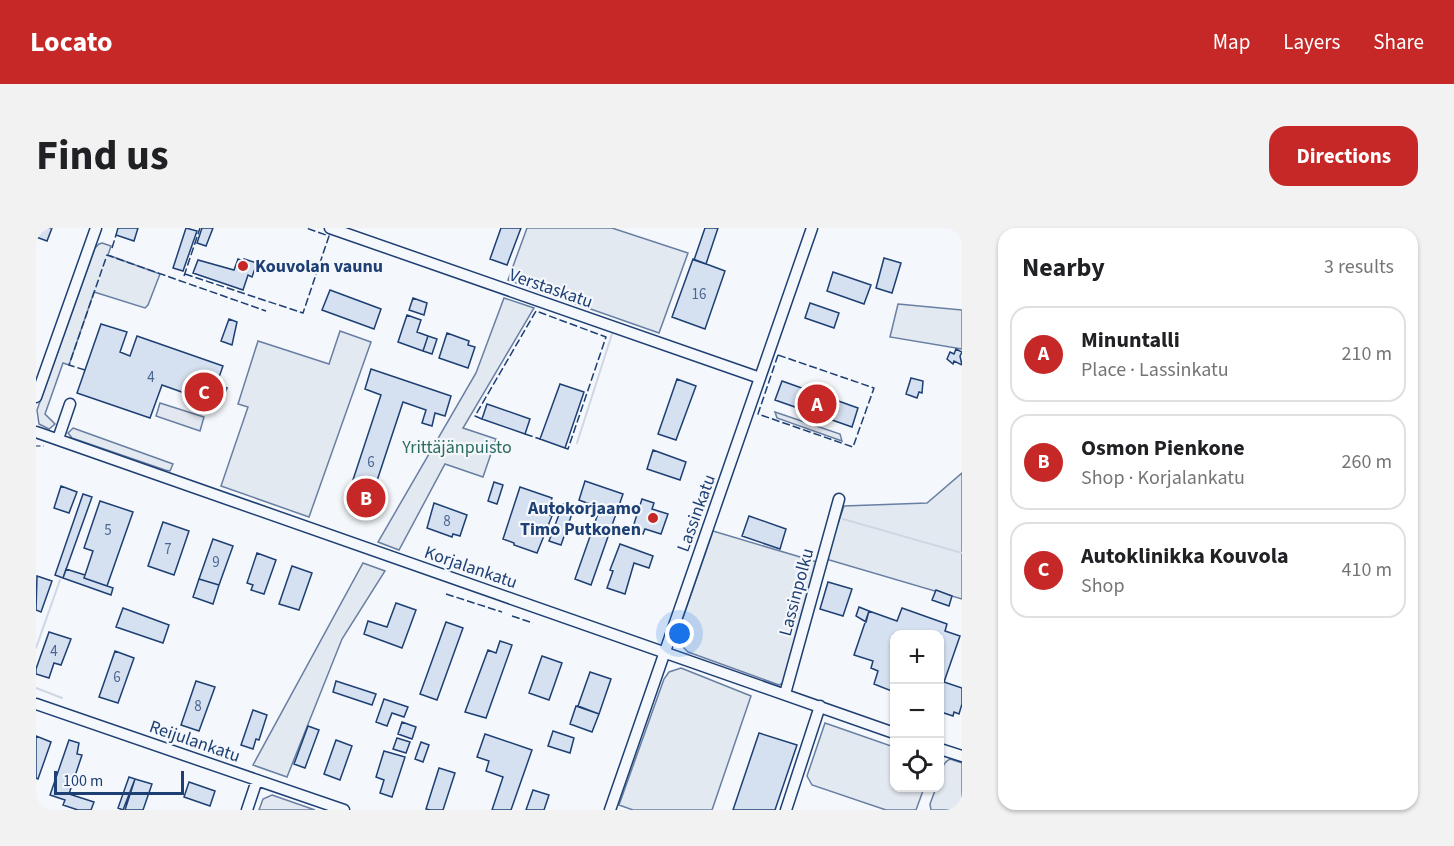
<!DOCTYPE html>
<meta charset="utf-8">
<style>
:root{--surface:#fff;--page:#f2f2f2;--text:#202124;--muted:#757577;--line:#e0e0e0;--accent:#c62828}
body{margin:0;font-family:"Source Sans 3",sans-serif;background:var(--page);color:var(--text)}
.controls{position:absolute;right:18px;bottom:18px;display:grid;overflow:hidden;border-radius:12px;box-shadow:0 2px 4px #0004}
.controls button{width:54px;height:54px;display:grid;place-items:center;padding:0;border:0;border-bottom:2px solid var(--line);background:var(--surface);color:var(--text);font:30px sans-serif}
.scale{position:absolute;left:18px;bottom:15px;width:130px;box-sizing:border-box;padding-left:6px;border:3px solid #1d3f73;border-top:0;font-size:16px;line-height:21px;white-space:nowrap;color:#1d3f73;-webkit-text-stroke:4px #f4f7fb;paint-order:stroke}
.you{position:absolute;left:644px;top:406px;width:21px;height:21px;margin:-15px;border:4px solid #fff;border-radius:50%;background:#1a73e8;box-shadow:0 0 0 9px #1a73e833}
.badge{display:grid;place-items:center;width:39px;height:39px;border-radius:50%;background:var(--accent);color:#fff;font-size:20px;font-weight:700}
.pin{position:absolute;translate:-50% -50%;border:3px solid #fff;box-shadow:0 2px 6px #0006}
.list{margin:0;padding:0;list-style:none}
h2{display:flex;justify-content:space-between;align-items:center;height:78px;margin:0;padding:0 24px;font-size:26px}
h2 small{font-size:20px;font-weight:400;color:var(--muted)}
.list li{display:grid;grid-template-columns:39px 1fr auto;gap:18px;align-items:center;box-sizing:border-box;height:96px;margin:0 12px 12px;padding:0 12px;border:2px solid var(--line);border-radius:18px}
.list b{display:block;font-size:22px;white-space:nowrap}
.list p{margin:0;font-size:20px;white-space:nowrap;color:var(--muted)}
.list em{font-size:20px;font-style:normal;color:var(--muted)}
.icon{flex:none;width:33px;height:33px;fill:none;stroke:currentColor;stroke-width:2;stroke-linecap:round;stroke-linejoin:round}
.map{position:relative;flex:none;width:926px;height:582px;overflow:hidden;border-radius:18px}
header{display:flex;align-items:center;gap:36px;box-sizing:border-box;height:84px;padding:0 30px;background:var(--accent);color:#fff}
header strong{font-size:28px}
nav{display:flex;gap:33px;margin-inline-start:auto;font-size:21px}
.intro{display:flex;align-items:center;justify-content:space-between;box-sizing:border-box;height:144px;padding:0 36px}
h1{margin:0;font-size:42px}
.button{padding:15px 27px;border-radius:18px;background:var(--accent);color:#fff;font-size:21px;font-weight:700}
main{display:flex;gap:36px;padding:0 36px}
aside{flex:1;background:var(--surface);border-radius:18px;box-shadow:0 2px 4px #0004}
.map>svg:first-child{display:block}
.green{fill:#e3e9f0;stroke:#687fa3;stroke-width:1.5}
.parking{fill:#e3e8f0;stroke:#687fa3;stroke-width:1.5}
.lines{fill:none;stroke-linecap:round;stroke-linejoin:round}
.stream{stroke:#cfd7e4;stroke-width:2}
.building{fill:#d5e0f0;stroke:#1d3f73;stroke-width:1.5}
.minor-casing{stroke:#1d3f73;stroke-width:13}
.path{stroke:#5e769c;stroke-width:1.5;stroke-dasharray:4.5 3;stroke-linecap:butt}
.minor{stroke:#f4f7fb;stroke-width:10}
.fence{stroke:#1d3f73;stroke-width:1.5;stroke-dasharray:8 3;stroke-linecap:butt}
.poi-dot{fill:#c62828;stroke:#f4f7fb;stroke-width:2}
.labels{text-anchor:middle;stroke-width:4.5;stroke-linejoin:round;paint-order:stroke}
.number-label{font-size:15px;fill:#4b6792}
.poi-label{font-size:18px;font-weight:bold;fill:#1d3f73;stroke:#f4f7fb;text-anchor:start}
.street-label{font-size:18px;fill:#1d3f73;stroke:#f4f7fb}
.park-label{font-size:18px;fill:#2c6c60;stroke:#f4f7fb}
</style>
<header>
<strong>Locato</strong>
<nav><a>Map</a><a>Layers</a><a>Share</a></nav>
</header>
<div class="intro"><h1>Find us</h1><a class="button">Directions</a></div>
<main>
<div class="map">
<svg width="926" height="582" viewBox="0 0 926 582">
<rect width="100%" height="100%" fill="#f4f7fb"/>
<path class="green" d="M491,0h85l76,25 -29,80 -151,-53z
M66,15l9,3 -3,9 52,19 -12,31 -3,3 -51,-16 -25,73 -6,-2 -18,51 10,10 -6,5 -10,-5 -2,-14 58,-162 4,-4z
M468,70l30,10 -71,120 33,11 -13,38 -38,-13 -46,86 -21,-8 98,-169z
M862,76l64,6v39l-72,-12z
M304,103l31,11 -62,175 -88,-31 27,-79 -10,-3 20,-63 71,23z
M37,200l100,36 -3,7 -5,-1 -93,-32 -4,-5z
M926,245v126l-136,-40 18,-53 83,-3z
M677,303l104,31 -32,120 -6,3 -91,-33c-7,-6 -9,-11 -10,-20z
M327,335l22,8 -43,68 -55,138 -34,-12z
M645,440l70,28 -39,114h-79l-14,-5 45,-126 5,-7z
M789,495l69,24v41h30l-8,22h-30l-74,-25 -5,-9z
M914,531l12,4v47h-31l-1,-6 6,-16h4c0,-11 0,-24 10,-29z
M236,567l43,15h-56l4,-11z"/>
<path class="parking" d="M124,175l44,14 -4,14 -44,-15z
M739,184l65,22 2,7 -65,-23z"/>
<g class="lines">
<path class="stream" d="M541,215l35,-109
M807,291l119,34
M0,420l24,-68
M0,460l26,10"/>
</g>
<path class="building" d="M0,0h16l-5,13 -11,-4z
M82,0h20l-4,13 -18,-6z
M150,0l11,3 -14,40 -10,-3z
M166,0h11l-7,18 -9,-3z
M465,0h20l-14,37 -17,-6z
M669,0h13l-12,36 -12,-4z
M848,30l17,5 -9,30 -16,-5z
M202,31l5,2 1,-2 13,4 -5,14 -4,-2 -5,15 -50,-17 5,-13 36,10z
M657,31l32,12 -20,58 -33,-12z
M797,44l38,13 -7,19 -37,-13z
M294,62l51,19 -7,20 -52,-19z
M377,70l14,5 -3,12 -15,-5z
M774,75l29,10 -5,15 -29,-10z
M371,87l14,5 -4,12 11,4 -5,15 -25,-9z
M193,91l8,3 -5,23 -11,-4z
M65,96l26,8 -7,20 10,4 7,-20 86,30 -13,36 -48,-17 -12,33 -73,-25z
M411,105l22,8 -1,4 7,2 -7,21 -29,-10z
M392,108l9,3 -5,15 -9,-3z
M920,121l6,3 -2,4 2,9 -8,-4 -1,3 -6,-5 3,-7 4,2z
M335,141l80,27 -6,20 -10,-3 -3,13 -10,-3 4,-13 -23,-8 -34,103 -22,-7 34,-103 -16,-6z
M875,150l12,3 -1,12 -3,-1 -2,6 -11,-4z
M641,151l19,7 -20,54 -18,-6z
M746,153l76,27 -6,19 -77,-27z
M180,156l11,4 -5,14 -11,-4z
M524,156l24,8 -19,56 -25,-9z
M451,176l43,15 -5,15 -43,-15z
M617,222l33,12 -6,18 -33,-11z
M549,253l38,13 -32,91 -16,-6 25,-71 -21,-8z
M458,254l9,3 -6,19 -9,-3z
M25,258l16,6 -8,21 -15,-5z
M484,259l32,11 -5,16 5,2 -15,37 -23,-8v-2l-11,-4z
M47,266l9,3 -29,81 -8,-3z
M606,271l12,4 -2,6 16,5 -7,20 -16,-5 -2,5 -11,-4z
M64,273l33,11 -26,74 -23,-8 9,-27 -9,-3z
M398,275l33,12 -7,21 -7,-2 -1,3 -25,-9z
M527,276l11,4 -13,37 -12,-4z
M713,288l37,13 -6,20 -38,-13z
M127,294l26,9 -15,44 -26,-9z
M177,311l20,7 -14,39 -20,-6z
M584,316l33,12 -4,12 -15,-5 -9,31 -18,-6 6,-17 -3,-1z
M221,325l19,7 -12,34 -13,-4 2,-5 -6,-2z
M256,338l20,7 -13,37 -20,-6z
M30,341l19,6 -1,3 29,10 -2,7 -48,-17z
M1,348l15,5 -11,31 -5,-2z
M163,351l20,6 -6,19 -20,-7z
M792,354l24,7 -9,27 -23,-7z
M900,362l16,6 -3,10 -17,-6z
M360,375l20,7 -14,38 -38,-14 4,-13 19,6z
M823,379l10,4 -3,11 -10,-6z
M87,380l46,17 -6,18 -47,-16z
M866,380l45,16 -2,7 15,5 -16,46 18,6v16l-3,10 -5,-2 -1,4 -12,-4 2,-4 -3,-1v-73h-46v58l-20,-8 4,-13 -7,-3 2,-7 -19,-6 15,-44 28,10z
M410,394l17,6 -26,72 -17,-6z
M13,404l22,7 -10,26 -7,-2 -5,15 -13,-4v-5z
M464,413l12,4 -26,73 -21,-6 23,-62 8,3z
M79,423l19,7 -16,45 -19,-6z
M506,428l20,7 -13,37 -20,-7z
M554,444l21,7 -12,35 -21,-8z
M160,453l19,6 -16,44 -18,-6z
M300,453l40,13 -4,11 -39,-13z
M348,471l24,8 -4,10 -12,-4 -5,13 -11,-4z
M540,478l23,8 -7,18 -22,-8z
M217,482l14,5 -8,25 -3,-1 -3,10 -12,-4z
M366,494l14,5 -4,12 -14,-5z
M272,498l11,4 -14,38 -11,-4z
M517,503l21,7 -4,15 -22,-7z
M723,505l38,12 -22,65h-42z
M449,506l47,16 -21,60h-19l11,-33 -17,-6 3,-10 -12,-4z
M0,508l15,6 -13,37 -2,-1z
M361,510l13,4 -4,11 -13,-4z
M33,512l10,3 -2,11 5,1 -13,39 25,8 -3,8h-13l-15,-5 2,-5 -15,-5z
M300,512l16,6 -12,34 -16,-6z
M385,514l8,3 -6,17 -8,-3z
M348,523l21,6 -13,40 -12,-4 4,-13 -8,-3z
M403,540l16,5 -12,37h-13l-4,-1z
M93,549l6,2 -12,31 -5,-2z
M99,551l17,5 -9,26h-18z
M153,554l26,9 -5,15 -26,-9z
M497,562l16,5 -5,15h-18z"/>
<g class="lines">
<defs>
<path id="minor" d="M294,0l430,150
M0,169l60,-169
M0,204l858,301
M22,211l12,-35
M749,466l54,-195
M0,476l308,106
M904,521l22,7
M211,582l10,-30
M574,582l202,-582
M750,582l34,-104"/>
</defs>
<use href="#minor" class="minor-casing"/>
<path class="path" d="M0,218h8"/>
<use href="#minor" class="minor"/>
<path class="fence" d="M76,20l4,-13
M149,46l118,39 26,-77 -23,-8
M148,48l16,-48
M742,127l96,33 -21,59 -95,-33z
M49,142l-16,-5 38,-110 159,56
M446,191l-7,-3 61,-105 70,26 -38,112 -3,-1
M489,206l15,5
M410,366l56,18
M476,388l21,7"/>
</g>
<g class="poi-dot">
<circle cx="207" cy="38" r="6"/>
<circle cx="617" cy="290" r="6"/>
</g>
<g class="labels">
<g class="number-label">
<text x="663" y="71">16</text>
<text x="115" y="154">4</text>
<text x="335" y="239">6</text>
<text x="411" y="298">8</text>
<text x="72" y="307">5</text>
<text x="132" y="326">7</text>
<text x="180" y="339">9</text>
<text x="18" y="428">4</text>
<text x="81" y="454">6</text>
<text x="162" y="483">8</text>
</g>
<g class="poi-label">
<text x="219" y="44">Kouvolan vaunu</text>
<text x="605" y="286" text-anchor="end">Autokorjaamo<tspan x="605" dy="21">Timo Putkonen</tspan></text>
</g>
<g class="street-label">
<text transform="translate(515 60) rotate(19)" y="6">Verstaskatu</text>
<text transform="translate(660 285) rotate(-70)" y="6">Lassinkatu</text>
<text transform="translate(435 339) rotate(19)" y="6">Korjalankatu</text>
<text transform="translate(760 364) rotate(-75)" y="6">Lassinpolku</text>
<text transform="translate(159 513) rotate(19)" y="6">Reijulankatu</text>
</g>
<g class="park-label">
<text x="421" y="225">Yrittäjänpuisto</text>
</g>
</g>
</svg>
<div class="controls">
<button>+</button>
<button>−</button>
<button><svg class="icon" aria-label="locate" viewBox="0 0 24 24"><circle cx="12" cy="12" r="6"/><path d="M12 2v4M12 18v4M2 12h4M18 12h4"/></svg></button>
</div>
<div class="scale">100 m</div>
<div class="you"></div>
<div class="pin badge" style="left:781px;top:176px">A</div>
<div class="pin badge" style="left:330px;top:270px">B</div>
<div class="pin badge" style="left:168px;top:164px">C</div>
</div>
<aside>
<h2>Nearby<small>3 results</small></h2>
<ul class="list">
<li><span class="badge">A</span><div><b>Minuntalli</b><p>Place · Lassinkatu</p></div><em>210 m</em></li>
<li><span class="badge">B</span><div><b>Osmon Pienkone</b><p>Shop · Korjalankatu</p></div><em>260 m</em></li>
<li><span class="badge">C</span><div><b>Autoklinikka Kouvola</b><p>Shop</p></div><em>410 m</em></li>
</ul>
</aside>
</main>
